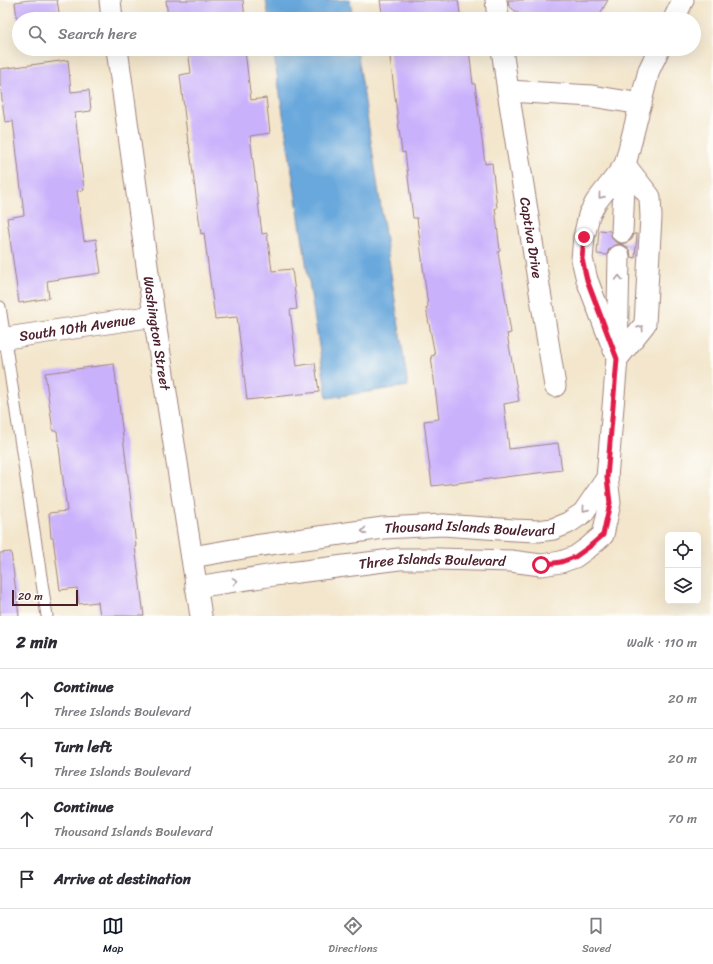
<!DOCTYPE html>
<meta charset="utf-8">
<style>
:root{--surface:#fff;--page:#f2f2f3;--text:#2b2b33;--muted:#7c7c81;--line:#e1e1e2;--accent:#111827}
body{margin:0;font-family:Sriracha,sans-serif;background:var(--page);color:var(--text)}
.controls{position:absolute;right:12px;bottom:12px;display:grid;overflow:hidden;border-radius:6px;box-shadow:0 4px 16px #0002}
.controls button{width:36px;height:36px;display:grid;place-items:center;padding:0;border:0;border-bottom:1px solid var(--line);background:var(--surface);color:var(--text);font:20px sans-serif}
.scale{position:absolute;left:12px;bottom:10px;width:66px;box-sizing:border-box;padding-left:4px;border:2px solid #4a1f2b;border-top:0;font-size:11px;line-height:14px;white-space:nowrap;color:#4a1f2b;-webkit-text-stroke:3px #fdfcf7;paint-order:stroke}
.stop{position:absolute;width:12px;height:12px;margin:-9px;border:3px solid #e11d48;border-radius:50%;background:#fff}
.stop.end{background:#e11d48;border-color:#fff;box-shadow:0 1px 4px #0008}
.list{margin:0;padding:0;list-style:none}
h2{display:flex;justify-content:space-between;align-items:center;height:52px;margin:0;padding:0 16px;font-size:17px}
h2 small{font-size:13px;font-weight:400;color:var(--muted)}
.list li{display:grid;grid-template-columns:26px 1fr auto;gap:12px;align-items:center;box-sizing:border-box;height:60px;padding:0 16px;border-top:1px solid var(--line)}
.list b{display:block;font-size:15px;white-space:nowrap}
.list p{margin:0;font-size:13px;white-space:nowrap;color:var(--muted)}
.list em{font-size:13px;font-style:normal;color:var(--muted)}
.icon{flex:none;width:22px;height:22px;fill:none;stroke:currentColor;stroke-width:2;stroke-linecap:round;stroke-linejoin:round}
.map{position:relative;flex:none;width:713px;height:616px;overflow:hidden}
.search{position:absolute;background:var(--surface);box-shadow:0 4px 16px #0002;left:12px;right:12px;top:12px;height:44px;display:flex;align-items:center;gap:10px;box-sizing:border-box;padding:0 14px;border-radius:22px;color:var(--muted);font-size:15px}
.sheet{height:292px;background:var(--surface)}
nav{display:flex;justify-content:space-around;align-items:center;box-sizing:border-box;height:56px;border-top:1px solid var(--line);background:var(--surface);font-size:11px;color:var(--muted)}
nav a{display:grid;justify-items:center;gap:2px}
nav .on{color:var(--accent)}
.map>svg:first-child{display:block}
.water{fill:#69a8dc;stroke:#5a6484}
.building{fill:#cab1fc}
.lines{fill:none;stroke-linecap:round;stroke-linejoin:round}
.lane-casing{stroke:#9e827c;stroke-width:13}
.street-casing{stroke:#9e827c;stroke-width:23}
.lane{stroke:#fff;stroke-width:11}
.street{stroke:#fff;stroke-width:21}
.oneway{stroke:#ae9aa0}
.route{stroke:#e11d48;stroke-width:5}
.labels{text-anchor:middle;stroke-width:3;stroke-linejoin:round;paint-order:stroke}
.street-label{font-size:14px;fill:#4a1f2b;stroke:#fdfcf7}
</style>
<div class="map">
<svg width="713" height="616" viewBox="0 0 713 616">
<rect width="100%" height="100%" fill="#fdfcf7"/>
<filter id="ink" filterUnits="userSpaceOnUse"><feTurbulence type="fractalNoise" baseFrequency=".025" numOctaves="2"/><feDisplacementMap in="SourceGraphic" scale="8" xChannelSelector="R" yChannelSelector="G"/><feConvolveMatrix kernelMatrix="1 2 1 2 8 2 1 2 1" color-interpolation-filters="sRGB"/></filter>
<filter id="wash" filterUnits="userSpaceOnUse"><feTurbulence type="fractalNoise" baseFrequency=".012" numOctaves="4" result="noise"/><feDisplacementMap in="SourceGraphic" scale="16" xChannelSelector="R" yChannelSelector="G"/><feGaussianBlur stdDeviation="0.9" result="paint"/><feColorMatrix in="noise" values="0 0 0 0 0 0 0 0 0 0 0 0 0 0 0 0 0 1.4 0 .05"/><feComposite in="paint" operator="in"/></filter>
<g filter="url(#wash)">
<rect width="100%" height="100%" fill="#f3e6cc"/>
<path class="water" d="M266,0h84l3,19h-84z
M273,49h84l51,337 -81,12z"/>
<g id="blocks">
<path class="building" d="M30,0h27l3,19h-43l-2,-17z
M166,0h77l2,19h-77z
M380,0h78l3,19h-78z
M508,0h100l-11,19h-72l-16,-13z
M188,49h61v2h-4l6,49 15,-2 4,35 -20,3 12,98 5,-1 5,38 20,-2 5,40 -7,1 7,56 18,-3 4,29 -72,8 -10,-83 -22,2 -11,-86 -3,1 -12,-91h-1l-8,-68 11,-2z
M389,49h80l4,35h2l10,80 7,-1 5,45h-2l5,43 -2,1 13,81 -4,1 12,67 -15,3 5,45 49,-6 4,27 -130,16 -8,-65 15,-2 -8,-63 4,-1 -9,-47 2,-1 -11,-89h-4l-8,-66 -3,1z
M68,60l3,32 18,-2 2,21 -16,2 9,77 -7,1 7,50 12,-2 5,34 -54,8 2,17 -30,5 -12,-85 17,-3 -11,-94 -8,1 -5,-38v-15z
M599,230l11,1 2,7 3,4 6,2 7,-2 4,-3 2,-5h3l-2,24 -4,-1 -1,-6 -4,-5 -6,-2 -7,2 -4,3 -2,6 -10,-1z
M114,364l16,129 6,53h-1l9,70h-44l-2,-14 -19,2 -2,-16 -17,2 -7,-52h-2l-2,-25 18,-2 -10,-80h-4l-8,-58z
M11,552l8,64h-19v-63z"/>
</g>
</g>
<g filter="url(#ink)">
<use href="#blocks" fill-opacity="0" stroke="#9e827c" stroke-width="1"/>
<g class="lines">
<defs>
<path id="lane" d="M0,307l47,309"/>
<g id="street">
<path d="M110,0l2,19"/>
<path d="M496,0l2,19"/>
<path d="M674,19l9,-19"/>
<path id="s1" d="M117,49l37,267 47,300"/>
<path id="s2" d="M502,49l6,42 47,295"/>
<path d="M508,91l84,5 49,8"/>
<path d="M622,232l3,-67 24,-95 10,-21"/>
<path id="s3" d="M0,339l154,-23"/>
<path d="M614,350l-27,-70 -5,-21 2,-22 5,-22 7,-13 29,-37"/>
<path d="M617,359l28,-35 6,-107 -1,-20 -25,-32"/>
<path id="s4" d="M192,557l63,-11 128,-18 60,-3 72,5 23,1 15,-2 15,-6 15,-10 24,-35"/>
<path id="s5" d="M196,587l78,-12 125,-16h38l74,2 30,4 20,-3 14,-5 14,-10 14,-12 7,-32 -3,-25 10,-119 2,-103"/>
</g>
</defs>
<use href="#lane" class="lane-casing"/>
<use href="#street" class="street-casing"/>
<use href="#lane" class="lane"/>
<use href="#street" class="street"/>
</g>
<defs><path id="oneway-chevron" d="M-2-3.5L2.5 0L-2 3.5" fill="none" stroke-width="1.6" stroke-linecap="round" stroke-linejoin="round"/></defs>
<g class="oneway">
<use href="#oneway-chevron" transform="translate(601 196) rotate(129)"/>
<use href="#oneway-chevron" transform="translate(619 278) rotate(-89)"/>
<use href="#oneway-chevron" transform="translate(641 328) rotate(-55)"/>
<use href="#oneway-chevron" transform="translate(585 509) rotate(129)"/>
<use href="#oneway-chevron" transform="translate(364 531) rotate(172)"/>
<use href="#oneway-chevron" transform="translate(235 581) rotate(-9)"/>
</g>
</g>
<g class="lines" filter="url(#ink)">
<path class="route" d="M541,565l20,-3 14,-5 14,-10 14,-12 7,-32 -3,-25 10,-119 -30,-79 -5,-21 2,-22"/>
</g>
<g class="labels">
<g class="street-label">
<text dy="5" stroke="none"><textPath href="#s2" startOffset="191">Captiva Drive</textPath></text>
<text dy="5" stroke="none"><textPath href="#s3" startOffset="78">South 10th Avenue</textPath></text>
<text dy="5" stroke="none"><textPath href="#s1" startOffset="287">Washington Street</textPath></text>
<text dy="5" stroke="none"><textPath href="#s4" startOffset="280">Thousand Islands Boulevard</textPath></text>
<text dy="5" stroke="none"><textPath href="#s5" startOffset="238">Three Islands Boulevard</textPath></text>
</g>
</g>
</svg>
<div class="controls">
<button><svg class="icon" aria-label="locate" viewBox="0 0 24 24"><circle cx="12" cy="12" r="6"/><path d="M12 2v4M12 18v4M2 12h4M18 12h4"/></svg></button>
<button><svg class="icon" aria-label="layers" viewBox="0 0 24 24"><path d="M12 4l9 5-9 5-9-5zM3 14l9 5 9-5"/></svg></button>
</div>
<div class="scale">20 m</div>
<div class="stop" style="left:541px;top:565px"></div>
<div class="stop end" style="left:584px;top:237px"></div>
<div class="search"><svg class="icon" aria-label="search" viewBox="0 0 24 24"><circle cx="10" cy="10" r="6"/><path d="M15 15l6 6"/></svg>Search here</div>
</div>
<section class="sheet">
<h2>2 min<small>Walk · 110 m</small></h2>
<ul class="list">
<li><svg class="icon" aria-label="ahead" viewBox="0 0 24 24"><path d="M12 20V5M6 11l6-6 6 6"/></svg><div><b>Continue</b><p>Three Islands Boulevard</p></div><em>20 m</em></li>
<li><svg class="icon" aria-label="left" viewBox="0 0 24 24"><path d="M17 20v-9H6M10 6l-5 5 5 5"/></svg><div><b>Turn left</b><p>Three Islands Boulevard</p></div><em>20 m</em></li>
<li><svg class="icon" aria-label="ahead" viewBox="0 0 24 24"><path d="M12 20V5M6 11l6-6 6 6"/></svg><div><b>Continue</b><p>Thousand Islands Boulevard</p></div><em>70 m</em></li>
<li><svg class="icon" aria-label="arrive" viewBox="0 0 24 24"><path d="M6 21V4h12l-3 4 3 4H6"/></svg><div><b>Arrive at destination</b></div></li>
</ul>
</section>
<nav>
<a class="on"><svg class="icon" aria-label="map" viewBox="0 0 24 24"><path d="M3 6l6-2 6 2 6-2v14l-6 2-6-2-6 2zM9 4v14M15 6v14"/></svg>Map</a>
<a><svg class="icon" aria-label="directions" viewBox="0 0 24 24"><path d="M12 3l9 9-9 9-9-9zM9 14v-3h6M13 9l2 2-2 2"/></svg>Directions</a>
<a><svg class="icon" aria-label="saved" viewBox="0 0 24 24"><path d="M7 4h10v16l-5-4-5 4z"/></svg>Saved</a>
</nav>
